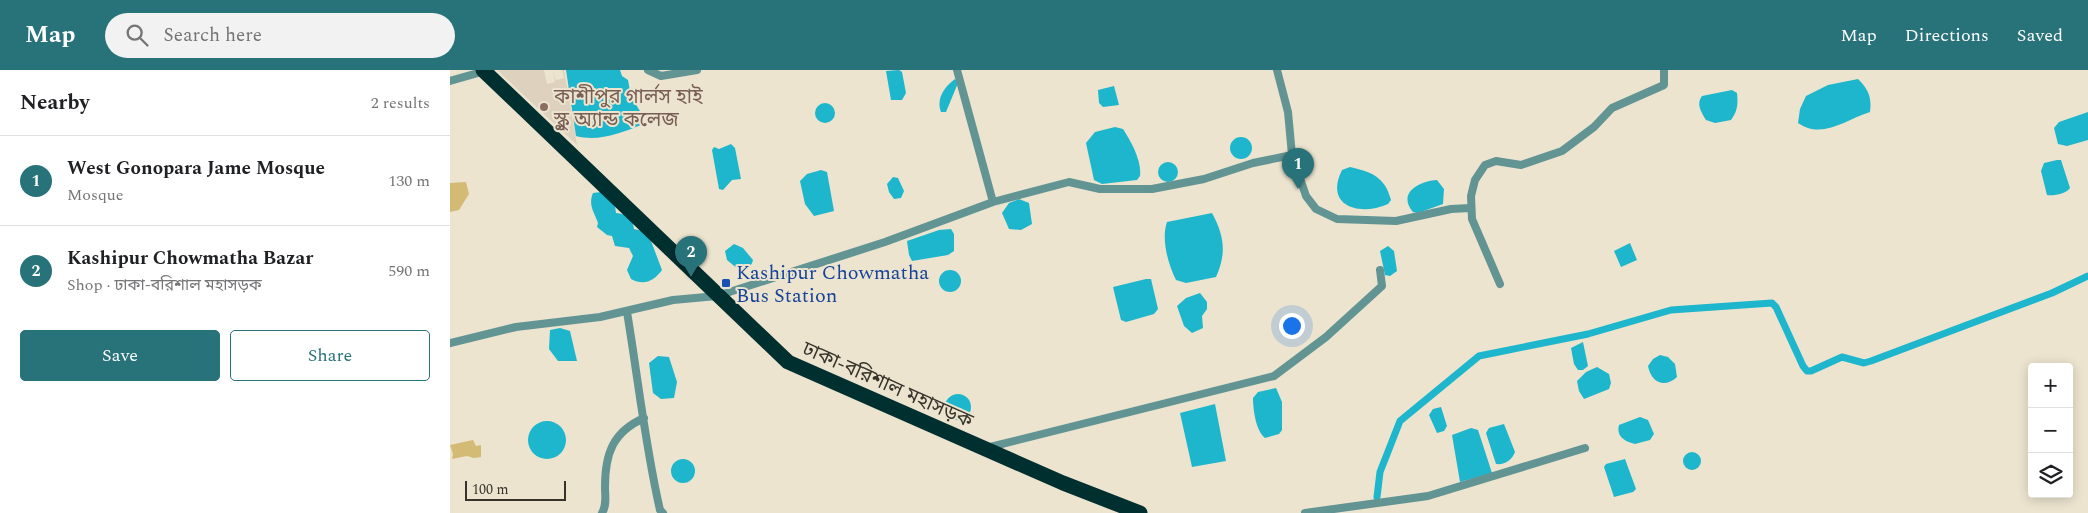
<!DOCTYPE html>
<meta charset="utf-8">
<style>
:root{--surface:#fff;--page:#f2f2f2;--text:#202124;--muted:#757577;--line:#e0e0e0;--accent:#287279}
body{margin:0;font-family:Spectral,"Noto Sans Bengali",serif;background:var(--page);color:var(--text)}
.controls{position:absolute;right:15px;bottom:15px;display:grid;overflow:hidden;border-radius:5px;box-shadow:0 2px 12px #0003}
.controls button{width:45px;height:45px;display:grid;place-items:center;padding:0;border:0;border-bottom:1px solid var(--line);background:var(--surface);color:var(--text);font:25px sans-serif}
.scale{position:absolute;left:15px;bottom:12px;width:101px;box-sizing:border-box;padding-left:5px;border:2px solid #36332b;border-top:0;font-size:14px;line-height:18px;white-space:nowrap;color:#36332b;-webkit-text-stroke:4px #ece4cf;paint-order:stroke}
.you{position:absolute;left:841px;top:255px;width:18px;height:18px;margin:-12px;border:4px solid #fff;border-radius:50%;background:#1a73e8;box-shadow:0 0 0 8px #1a73e833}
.badge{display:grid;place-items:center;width:32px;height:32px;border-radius:50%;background:var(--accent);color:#fff;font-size:16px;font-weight:700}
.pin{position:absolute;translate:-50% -41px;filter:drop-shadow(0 1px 2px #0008)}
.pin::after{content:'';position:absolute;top:26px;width:18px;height:15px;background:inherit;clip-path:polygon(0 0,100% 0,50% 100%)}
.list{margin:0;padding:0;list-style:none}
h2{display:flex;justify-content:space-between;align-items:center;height:65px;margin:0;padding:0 20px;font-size:21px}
h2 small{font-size:16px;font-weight:400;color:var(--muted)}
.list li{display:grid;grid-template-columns:32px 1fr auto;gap:15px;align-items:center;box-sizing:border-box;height:90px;padding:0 20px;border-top:1px solid var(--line)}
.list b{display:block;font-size:19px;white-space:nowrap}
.list p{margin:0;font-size:16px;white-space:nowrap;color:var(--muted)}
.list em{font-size:16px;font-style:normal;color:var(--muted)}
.actions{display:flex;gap:10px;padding:15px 20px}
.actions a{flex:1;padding:11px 0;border:1px solid var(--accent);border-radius:5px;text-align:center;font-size:18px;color:var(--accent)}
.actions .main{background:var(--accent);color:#fff}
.icon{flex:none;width:28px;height:28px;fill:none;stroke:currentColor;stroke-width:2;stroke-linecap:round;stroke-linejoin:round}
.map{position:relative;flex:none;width:1638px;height:443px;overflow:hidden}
header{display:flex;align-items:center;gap:30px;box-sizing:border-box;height:70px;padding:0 25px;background:var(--accent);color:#fff}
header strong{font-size:24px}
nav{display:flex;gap:28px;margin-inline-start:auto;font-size:18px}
.search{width:350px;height:45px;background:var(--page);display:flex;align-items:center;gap:12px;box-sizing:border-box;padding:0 18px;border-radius:28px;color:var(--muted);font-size:19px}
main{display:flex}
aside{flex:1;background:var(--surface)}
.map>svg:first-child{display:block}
.education{fill:#ded2bf}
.green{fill:#d4bb75}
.water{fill:#1db6cc}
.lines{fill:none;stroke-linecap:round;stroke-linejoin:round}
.canal{stroke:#1db6cc;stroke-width:7}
.street{stroke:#629494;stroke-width:8}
.highway{stroke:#002f30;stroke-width:15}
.education-dot{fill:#8d6e63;stroke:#ece4cf;stroke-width:2}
.transit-dot{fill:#1a4fb4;stroke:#ece4cf;stroke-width:2}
.labels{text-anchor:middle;stroke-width:4;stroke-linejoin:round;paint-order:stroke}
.education-label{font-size:20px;fill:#785e54;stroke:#ece4cf;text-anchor:start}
.transit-label{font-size:20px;fill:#164399;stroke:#ece4cf;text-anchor:start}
.street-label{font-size:20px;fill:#36332b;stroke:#ece4cf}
</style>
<header>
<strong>Map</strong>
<div class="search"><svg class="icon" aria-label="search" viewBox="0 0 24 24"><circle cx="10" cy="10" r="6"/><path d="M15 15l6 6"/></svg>Search here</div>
<nav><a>Map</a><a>Directions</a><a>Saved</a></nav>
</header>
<main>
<aside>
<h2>Nearby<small>2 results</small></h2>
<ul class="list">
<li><span class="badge">1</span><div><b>West Gonopara Jame Mosque</b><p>Mosque</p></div><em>130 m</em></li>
<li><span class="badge">2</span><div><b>Kashipur Chowmatha Bazar</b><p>Shop · ঢাকা-বরিশাল মহাসড়ক</p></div><em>590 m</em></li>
</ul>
<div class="actions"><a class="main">Save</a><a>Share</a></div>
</aside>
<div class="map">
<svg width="1638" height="443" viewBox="0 0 1638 443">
<rect width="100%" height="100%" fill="#ece4cf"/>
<path class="education" d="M52,0h42l3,14 8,-2 -2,-12 3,10 8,-2 -2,-8h2l13,75 -79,-74z"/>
<path class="green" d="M16,112l3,12 -10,16 -9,2v-29z
M23,370l3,6 5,-1v12l-7,1 -7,-2 -15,3 1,-5 -3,-9z"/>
<path class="water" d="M116,0h54l2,6 6,4 3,17 9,14 1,14c-20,8 -43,17 -65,11z
M449,0l3,2 4,21 -4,7h-11l-5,-29z
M505,9l3,4 -12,29h-5c-5,-13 3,-25 14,-33z
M1408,9c10,10 14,18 12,33 -23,7 -48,28 -72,11l2,-14 6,-13 22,-11z
M664,16l5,19 -16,2 -4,-4 -1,-13z
M1282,20l5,3c1,10 1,18 -6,27l-16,3 -9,-3c-5,-8 -10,-16 -4,-24z
M365 43a10 10 0 1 1 20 0a10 10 0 1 1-20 0Z
M1638,42v28l-21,6 -9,-2 -4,-16 5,-6z
M665,57l8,2c8,12 19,32 17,47l-3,4 -35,4 -8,-4 -8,-37 9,-11z
M780 78a11 11 0 1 1 22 0a11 11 0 1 1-22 0Z
M281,74l4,4 6,31 -9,1 -9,10 -4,-1 -7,-39 2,-3 5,2z
M1607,90h4l9,28c-4,6 -16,8 -23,7l-6,-24 3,-8z
M708 102a10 10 0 1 1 20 0a10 10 0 1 1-20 0Z
M900,97c22,5 35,10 41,33l-3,4c-29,13 -64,2 -46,-34z
M371,100l6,2 7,39 -20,5 -9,-12 -5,-23 7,-7z
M443,107l5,1 6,13 -3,7 -7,1 -5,-7 -2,-8z
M987,110l7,9 -1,15 -25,9 -5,-1c-16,-19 6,-31 24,-32z
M151,122l14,14 1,7c11,1 17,5 18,16l9,2 8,10 11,29c-8,11 -18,16 -31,9l-4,-9 6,-14 -4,-8 -14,-2 -3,-10 -5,-1 -10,-8 1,-4c-4,-11 -10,-18 -5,-30z
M569,129l10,4 3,21 -11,6 -12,-1 -7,-16 7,-10z
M762,143c12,22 15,40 4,64l-30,6 -10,-3c-8,-16 -15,-41 -9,-58z
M501,159l3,5v17l-6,4 -36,6 -3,-6 -2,-14 32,-11z
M1180,173l7,17 -16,7 -7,-16z
M284,174l9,4 10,12c-2,8 -6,9 -14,10l-12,-10 -2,-9z
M938,176l6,5 3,20 -7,5 -5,-1 -5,-24z
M489 211a11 11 0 1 1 22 0a11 11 0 1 1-22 0Z
M696,209h5l7,30 -4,5 -28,8 -5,-2 -8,-33z
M750,223l7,9v7l-5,7 1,12 -11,5 -8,-7 -7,-20 9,-8z
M110,258l10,3 7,30h-19l-9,-12 1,-19z
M1133,272l5,24 -5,4h-5l-4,-6 -3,-16z
M1210,285l8,2 7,7 2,13c-13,12 -26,5 -29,-11l5,-7z
M208,286l11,1 8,25 -3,16 -13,1 -8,-6 -4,-30z
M1147,297l12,7 2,9 -2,6 -25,10 -5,-8 -2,-10 9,-9z
M826,318l6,14v28l-3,4 -14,4c-9,-7 -12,-28 -12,-40l5,-6z
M495 337a13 13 0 1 1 26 0a13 13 0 1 1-26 0Z
M765,334l11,57 -34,6 -12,-54z
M991,337l6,19 -3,5 -7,2 -8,-18 4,-6z
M1190,347l8,3 6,14 -4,6 -15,4c-10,-3 -19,-7 -16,-19z
M78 370a19 19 0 1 1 38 0a19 19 0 1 1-38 0Z
M1054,354l11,28c-3,8 -10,13 -19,12l-10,-31 3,-5z
M1021,358l7,2 14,43 -32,9 -8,-47z
M1233 391a9 9 0 1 1 18 0a9 9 0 1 1-18 0Z
M221 401a12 12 0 1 1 24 0a12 12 0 1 1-24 0Z
M1175,389l11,30 -3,3 -19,5 -10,-30 2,-3z"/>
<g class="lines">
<path class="canal" d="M927,427l3,-25 20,-51 79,-65 109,-22 83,-24 101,-7 4,4 27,59 4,5h4l31,-14 22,6 7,-2 181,-68 36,-17"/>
<path class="street" d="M198,0l13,6 36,-6
M507,0l36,132
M827,0l11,42 4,43 14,41 10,13 21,10 59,2 55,-12 19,-1
M0,11l35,-10
M1050,214l-28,-65 -1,-23 4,-16 10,-15 11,-4 25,4 41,-14 32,-24 18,-19 52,-23v-15
M177,242c11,66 18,133 33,198l3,3
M0,273l66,-16 84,-10 73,-17 44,-4 168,-54 108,-40 76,-20 31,7h52l52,-10 49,-16 39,-8
M536,378l288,-72 52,-39 56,-51 -2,-16
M152,443c5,-8 3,-17 3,-26 0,-34 8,-55 39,-69
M855,443l123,-17 157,-48"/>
<path class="highway" d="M33,0l305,292 275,121 77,30"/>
</g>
<circle class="education-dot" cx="94" cy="37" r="5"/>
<rect class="transit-dot" x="271" y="208" width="10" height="10" rx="2.5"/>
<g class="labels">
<g class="education-label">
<text x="104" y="33">কাশীপুর গার্লস হাই<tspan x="104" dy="23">স্কুল অ্যান্ড কলেজ</tspan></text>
</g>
<g class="transit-label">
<text x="286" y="209">Kashipur Chowmatha<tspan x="286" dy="23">Bus Station</tspan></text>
</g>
<g class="street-label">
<text transform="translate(438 314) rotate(24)" y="7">ঢাকা-বরিশাল মহাসড়ক</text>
</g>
</g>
</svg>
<div class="controls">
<button>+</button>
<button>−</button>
<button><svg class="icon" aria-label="layers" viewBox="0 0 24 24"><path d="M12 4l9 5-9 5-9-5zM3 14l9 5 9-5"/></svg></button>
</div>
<div class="scale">100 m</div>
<div class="you"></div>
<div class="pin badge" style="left:848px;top:119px">1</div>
<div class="pin badge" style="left:241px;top:207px">2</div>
</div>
</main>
